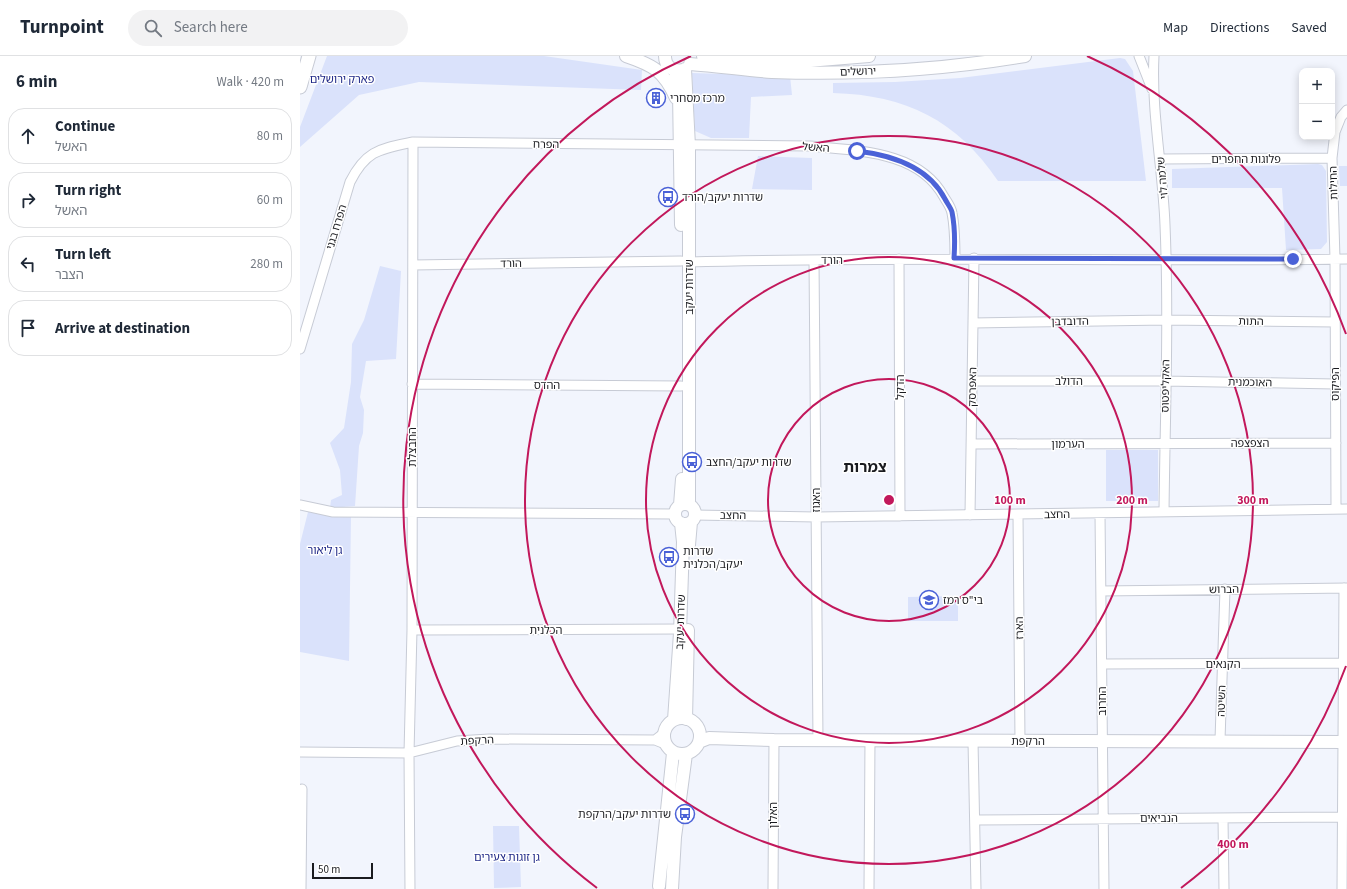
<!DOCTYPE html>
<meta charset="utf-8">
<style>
:root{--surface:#fff;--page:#f2f2f3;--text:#1f2937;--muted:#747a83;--line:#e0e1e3}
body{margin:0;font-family:"Source Sans 3","Noto Sans Hebrew",sans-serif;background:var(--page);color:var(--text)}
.controls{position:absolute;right:12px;top:12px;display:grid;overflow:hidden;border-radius:8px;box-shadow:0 2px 10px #0003}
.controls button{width:36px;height:36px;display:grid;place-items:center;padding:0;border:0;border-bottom:1px solid var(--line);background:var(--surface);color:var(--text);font:20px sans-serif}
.scale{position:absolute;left:12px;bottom:10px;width:61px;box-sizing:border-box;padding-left:4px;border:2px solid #1a1b1f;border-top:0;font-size:11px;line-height:14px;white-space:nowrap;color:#1a1b1f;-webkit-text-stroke:3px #fff;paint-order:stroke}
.stop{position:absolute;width:12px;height:12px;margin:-9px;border:3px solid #4b62d7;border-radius:50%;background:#fff}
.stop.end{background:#4b62d7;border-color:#fff;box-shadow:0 1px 4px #0008}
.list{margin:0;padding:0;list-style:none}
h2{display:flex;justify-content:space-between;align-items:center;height:52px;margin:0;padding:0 16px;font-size:17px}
h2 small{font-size:13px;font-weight:400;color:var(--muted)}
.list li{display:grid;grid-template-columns:26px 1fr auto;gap:12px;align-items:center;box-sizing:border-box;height:56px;margin:0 8px 8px;padding:0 8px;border:1px solid var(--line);border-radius:16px}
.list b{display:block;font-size:15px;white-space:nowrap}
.list p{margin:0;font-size:13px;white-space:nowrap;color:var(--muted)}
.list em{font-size:13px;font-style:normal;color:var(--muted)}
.icon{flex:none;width:22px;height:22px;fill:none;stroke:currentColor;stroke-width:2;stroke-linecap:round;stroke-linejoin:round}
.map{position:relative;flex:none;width:1047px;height:833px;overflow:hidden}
header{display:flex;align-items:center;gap:24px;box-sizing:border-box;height:56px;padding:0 20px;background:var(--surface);border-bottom:1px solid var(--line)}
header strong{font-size:19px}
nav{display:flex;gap:22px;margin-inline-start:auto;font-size:14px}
.search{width:280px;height:36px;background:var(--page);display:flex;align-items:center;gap:10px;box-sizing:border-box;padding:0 14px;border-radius:22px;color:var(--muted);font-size:15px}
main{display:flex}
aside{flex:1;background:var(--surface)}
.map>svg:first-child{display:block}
.green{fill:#dae2fb}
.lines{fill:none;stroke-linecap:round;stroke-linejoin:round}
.minor-casing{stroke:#c7cbd5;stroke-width:11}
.tertiary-casing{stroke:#c7cbd5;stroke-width:14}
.secondary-casing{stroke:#c7cbd5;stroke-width:15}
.minor{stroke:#fff;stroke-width:9}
.tertiary{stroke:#fff;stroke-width:12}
.secondary{stroke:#fff;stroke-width:13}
.route{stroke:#4b62d7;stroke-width:5}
.ring{fill:none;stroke:#c2185b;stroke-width:2}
.labels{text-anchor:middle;stroke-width:3;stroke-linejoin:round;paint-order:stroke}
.street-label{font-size:11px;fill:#1a1b1f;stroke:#fff}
.park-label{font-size:11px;fill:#1e2786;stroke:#fff}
.poi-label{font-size:11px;fill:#1a1b1f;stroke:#fff;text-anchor:start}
.district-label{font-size:15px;font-weight:bold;fill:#1a1b1f;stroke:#fff}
.centre{fill:#c2185b;stroke:#fff;stroke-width:2}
.ring-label{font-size:12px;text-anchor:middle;font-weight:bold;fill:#c2185b;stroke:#fff;stroke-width:3;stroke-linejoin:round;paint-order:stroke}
</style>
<header>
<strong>Turnpoint</strong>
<div class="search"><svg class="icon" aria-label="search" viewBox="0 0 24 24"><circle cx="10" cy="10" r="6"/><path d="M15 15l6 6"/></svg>Search here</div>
<nav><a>Map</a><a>Directions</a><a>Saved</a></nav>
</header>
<main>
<aside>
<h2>6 min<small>Walk · 420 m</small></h2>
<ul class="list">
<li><svg class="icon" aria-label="ahead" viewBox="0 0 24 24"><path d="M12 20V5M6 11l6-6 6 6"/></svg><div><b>Continue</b><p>האשל</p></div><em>80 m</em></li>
<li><svg class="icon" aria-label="right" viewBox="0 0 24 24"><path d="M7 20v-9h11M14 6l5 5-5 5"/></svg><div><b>Turn right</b><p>האשל</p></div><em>60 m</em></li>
<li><svg class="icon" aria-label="left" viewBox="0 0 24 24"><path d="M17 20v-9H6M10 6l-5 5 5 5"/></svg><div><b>Turn left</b><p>הצבר</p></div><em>280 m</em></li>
<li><svg class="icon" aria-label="arrive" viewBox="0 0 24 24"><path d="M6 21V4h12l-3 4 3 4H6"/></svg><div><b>Arrive at destination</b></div></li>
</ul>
</aside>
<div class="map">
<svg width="1047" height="833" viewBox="0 0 1047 833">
<rect width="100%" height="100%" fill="#f2f5fd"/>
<path class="green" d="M27,0h217l98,14 -1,20 -222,-8 -60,13 -59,52v-20z
M820,2l5,1 8,12 13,110h-148c-41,-61 -92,-86 -165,-88v-10l62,-1 65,-4z
M392,17l98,3 2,19 -41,2 -2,41h-38l-16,-7z
M458,100l54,2v32l-60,-1z
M1018,108l4,1 4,6 1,71 -6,7 -35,1 -4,-62h-110v-19z
M1039,110h8v20h-7z
M80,210l21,5 -5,88 -30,2 -6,36 4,13 -1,23 -4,13 -4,60 -25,2 1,-8 11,-5 -2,-25 -10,-27 14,-15 7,-46 1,-38 12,-24z
M806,394h52v51h-52z
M8,456l43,3 -2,146 -49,-9v-108z
M658,540v25h-50v-24z
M193,770h26l2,61 -27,1z"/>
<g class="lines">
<defs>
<path id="minor" d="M839,0l13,33
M854,0c-3,54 9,114 11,169 4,95 0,192 -1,287
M861,103l171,-1
M599,203l1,257
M514,204l4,480
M389,206c219,-6 439,0 658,-3
M113,209l268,-4
M673,267l193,-3 169,2
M0,293l50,-167c16,-32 30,-33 63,-40l397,4c46,5 109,4 134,51 3,5 7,10 8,16 3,15 3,30 3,46
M672,325h193l170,3
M112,328l269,2
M671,388l365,-1
M0,449l33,7 342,2
M1036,453l-1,-250 -3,-101 3,-26 6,-15 6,-7
M800,458l4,375
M395,459l121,2 531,-8
M670,459l4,-257
M718,459l2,226
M801,535l246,-3
M112,574l268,-1
M802,608l245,-1
M355,684l9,-7
M920,684l5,-151
M673,685l3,148
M0,696l109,1 48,-12 32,-2 166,1 10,4
M923,762l1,71
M676,764l366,-3
M1,833l1,-100
M110,833l-1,-136 3,-123 1,-488
M473,833l1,-149
M569,833l1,-149
M1042,833l2,-301"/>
<path id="tertiary" d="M326,0c27,9 38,15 50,42
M365,0c0,11 8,16 19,14
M403,0l36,4 56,2 74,-6
M390,8c28,2 55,6 82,8 85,3 170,-2 253,-16
M385,13l4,77v358
M375,15l4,21 2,133
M375 458a10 10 0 1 1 20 0a10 10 0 1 1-20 0Z
M380,449l2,-26
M389,489l2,-23
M364 680a18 18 0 1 1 36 0a18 18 0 1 1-36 0Z
M386,663l2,-89
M374,664l6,-87 3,-91 -2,-19
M399,686l10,-4 65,2 573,2
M359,830l14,-133
M372,833l3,-52 11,-83"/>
<path id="secondary" d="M0,31l9,-31"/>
</defs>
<use href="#minor" class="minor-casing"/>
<use href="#tertiary" class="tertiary-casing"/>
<use href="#secondary" class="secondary-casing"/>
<use href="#minor" class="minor"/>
<use href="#tertiary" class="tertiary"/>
<use href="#secondary" class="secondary"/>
</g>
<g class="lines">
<path class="route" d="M557,95c34,4 71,15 88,48 2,4 6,9 7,13 3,15 3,31 2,46l339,1"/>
</g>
<g class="ring">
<circle cx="589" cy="444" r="121"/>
<circle cx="589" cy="444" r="243"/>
<circle cx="589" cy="444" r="364"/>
<path d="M1046 610A486 486 0 0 1 881 832M297 832A486 486 0 0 1 391 0M787 0A486 486 0 0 1 1046 278"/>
</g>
<defs>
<symbol id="building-ring" viewBox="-11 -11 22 22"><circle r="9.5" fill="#fff" stroke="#4b62d7" stroke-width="1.5"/><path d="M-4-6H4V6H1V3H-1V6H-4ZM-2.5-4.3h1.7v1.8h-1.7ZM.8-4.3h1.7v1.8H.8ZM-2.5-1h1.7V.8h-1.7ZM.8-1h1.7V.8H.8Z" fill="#4b62d7"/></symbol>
<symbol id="bus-ring" viewBox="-11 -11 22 22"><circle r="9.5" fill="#fff" stroke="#4b62d7" stroke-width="1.5"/><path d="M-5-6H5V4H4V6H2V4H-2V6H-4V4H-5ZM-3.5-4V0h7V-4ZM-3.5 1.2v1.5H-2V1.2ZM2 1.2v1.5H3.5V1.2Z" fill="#4b62d7"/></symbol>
<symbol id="school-ring" viewBox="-11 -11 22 22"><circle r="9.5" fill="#fff" stroke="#4b62d7" stroke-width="1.5"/><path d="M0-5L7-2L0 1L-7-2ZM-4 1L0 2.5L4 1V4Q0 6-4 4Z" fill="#4b62d7"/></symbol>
</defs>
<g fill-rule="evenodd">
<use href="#building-ring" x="345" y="31" width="22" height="22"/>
<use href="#bus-ring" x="357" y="130" width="22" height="22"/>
<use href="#bus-ring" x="381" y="395" width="22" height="22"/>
<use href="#bus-ring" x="358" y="490" width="22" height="22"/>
<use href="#school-ring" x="618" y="533" width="22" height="22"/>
<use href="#bus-ring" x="374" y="747" width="22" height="22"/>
</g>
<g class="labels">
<g class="street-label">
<text transform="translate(558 15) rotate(-2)" y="4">ירושלים</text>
<text transform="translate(246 88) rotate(1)" y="4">הפרח</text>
<text transform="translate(516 91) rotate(4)" y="4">האשל</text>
<text x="946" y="107">פלוגות החפרים</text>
<text transform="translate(862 122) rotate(-95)" y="4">שלמה לוי</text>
<text transform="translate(1033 127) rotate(-92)" y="4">החילות</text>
<text transform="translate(36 171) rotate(-73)" y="4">הפרח בגני</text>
<text x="532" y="208">הורד</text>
<text transform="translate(211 207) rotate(-1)" y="4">הורד</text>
<text transform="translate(389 231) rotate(-90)" y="4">שדרות יעקב</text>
<text transform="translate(770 265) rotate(-1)" y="4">הדובדבן</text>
<text transform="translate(951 265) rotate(1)" y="4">התות</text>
<text x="769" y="329">הדולב</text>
<text transform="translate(950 326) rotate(1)" y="4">האוכמנית</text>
<text transform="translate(1035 328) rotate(-90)" y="4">הפיקוס</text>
<text x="247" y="333">ההדס</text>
<text transform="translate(865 330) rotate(-89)" y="4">האקליפטוס</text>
<text transform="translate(600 331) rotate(-90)" y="4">הדקל</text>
<text transform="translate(672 331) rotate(-89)" y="4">האפרסק</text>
<text x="950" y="391">הצפצפה</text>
<text x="768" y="392">הערמון</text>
<text transform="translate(112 391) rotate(-90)" y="4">החבצלת</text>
<text transform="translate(516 444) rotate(-90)" y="4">האגוז</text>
<text transform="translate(757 458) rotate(-1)" y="4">החצב</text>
<text transform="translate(433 459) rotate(1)" y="4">החצב</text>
<text transform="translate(924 533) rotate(-1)" y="4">הברוש</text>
<text transform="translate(380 566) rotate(-88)" y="4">שדרות יעקב</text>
<text transform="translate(719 572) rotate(-91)" y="4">הארז</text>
<text x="246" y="578">הכלנית</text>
<text x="923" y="612">הקנאים</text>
<text transform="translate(802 645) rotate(-90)" y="4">החרוב</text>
<text transform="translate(921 645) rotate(-88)" y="4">השיטה</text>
<text transform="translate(177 684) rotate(-3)" y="4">הרקפת</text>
<text x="728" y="689">הרקפת</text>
<text transform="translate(473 759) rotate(-90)" y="4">האלון</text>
<text x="859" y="766">הנביאים</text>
</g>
<g class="park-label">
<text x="42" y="27">פארק ירושלים</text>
<text x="25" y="498">גן ליאור</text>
<text x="207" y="805">גן זוגות צעירים</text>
</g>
<g class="poi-label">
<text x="370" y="46">מרכז מסחרי</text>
<text x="382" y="145">שדרות יעקב/הורד</text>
<text x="406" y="410">שדרות יעקב/החצב</text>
<text x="383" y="499">שדרות<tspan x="383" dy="13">יעקב/הכלנית</tspan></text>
<text x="643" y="548">בי"ס רמז</text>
<text x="371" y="762" text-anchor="end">שדרות יעקב/הרקפת</text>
</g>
<g class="district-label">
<text x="565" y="416">צמרות</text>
</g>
</g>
<circle cx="589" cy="444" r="6" class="centre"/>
<g class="ring-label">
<text x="710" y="448">100 m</text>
<text x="832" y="448">200 m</text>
<text x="953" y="448">300 m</text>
<text x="933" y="792">400 m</text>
</g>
</svg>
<div class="controls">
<button>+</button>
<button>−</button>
</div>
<div class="scale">50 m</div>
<div class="stop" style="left:557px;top:95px"></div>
<div class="stop end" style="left:993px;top:203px"></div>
</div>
</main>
